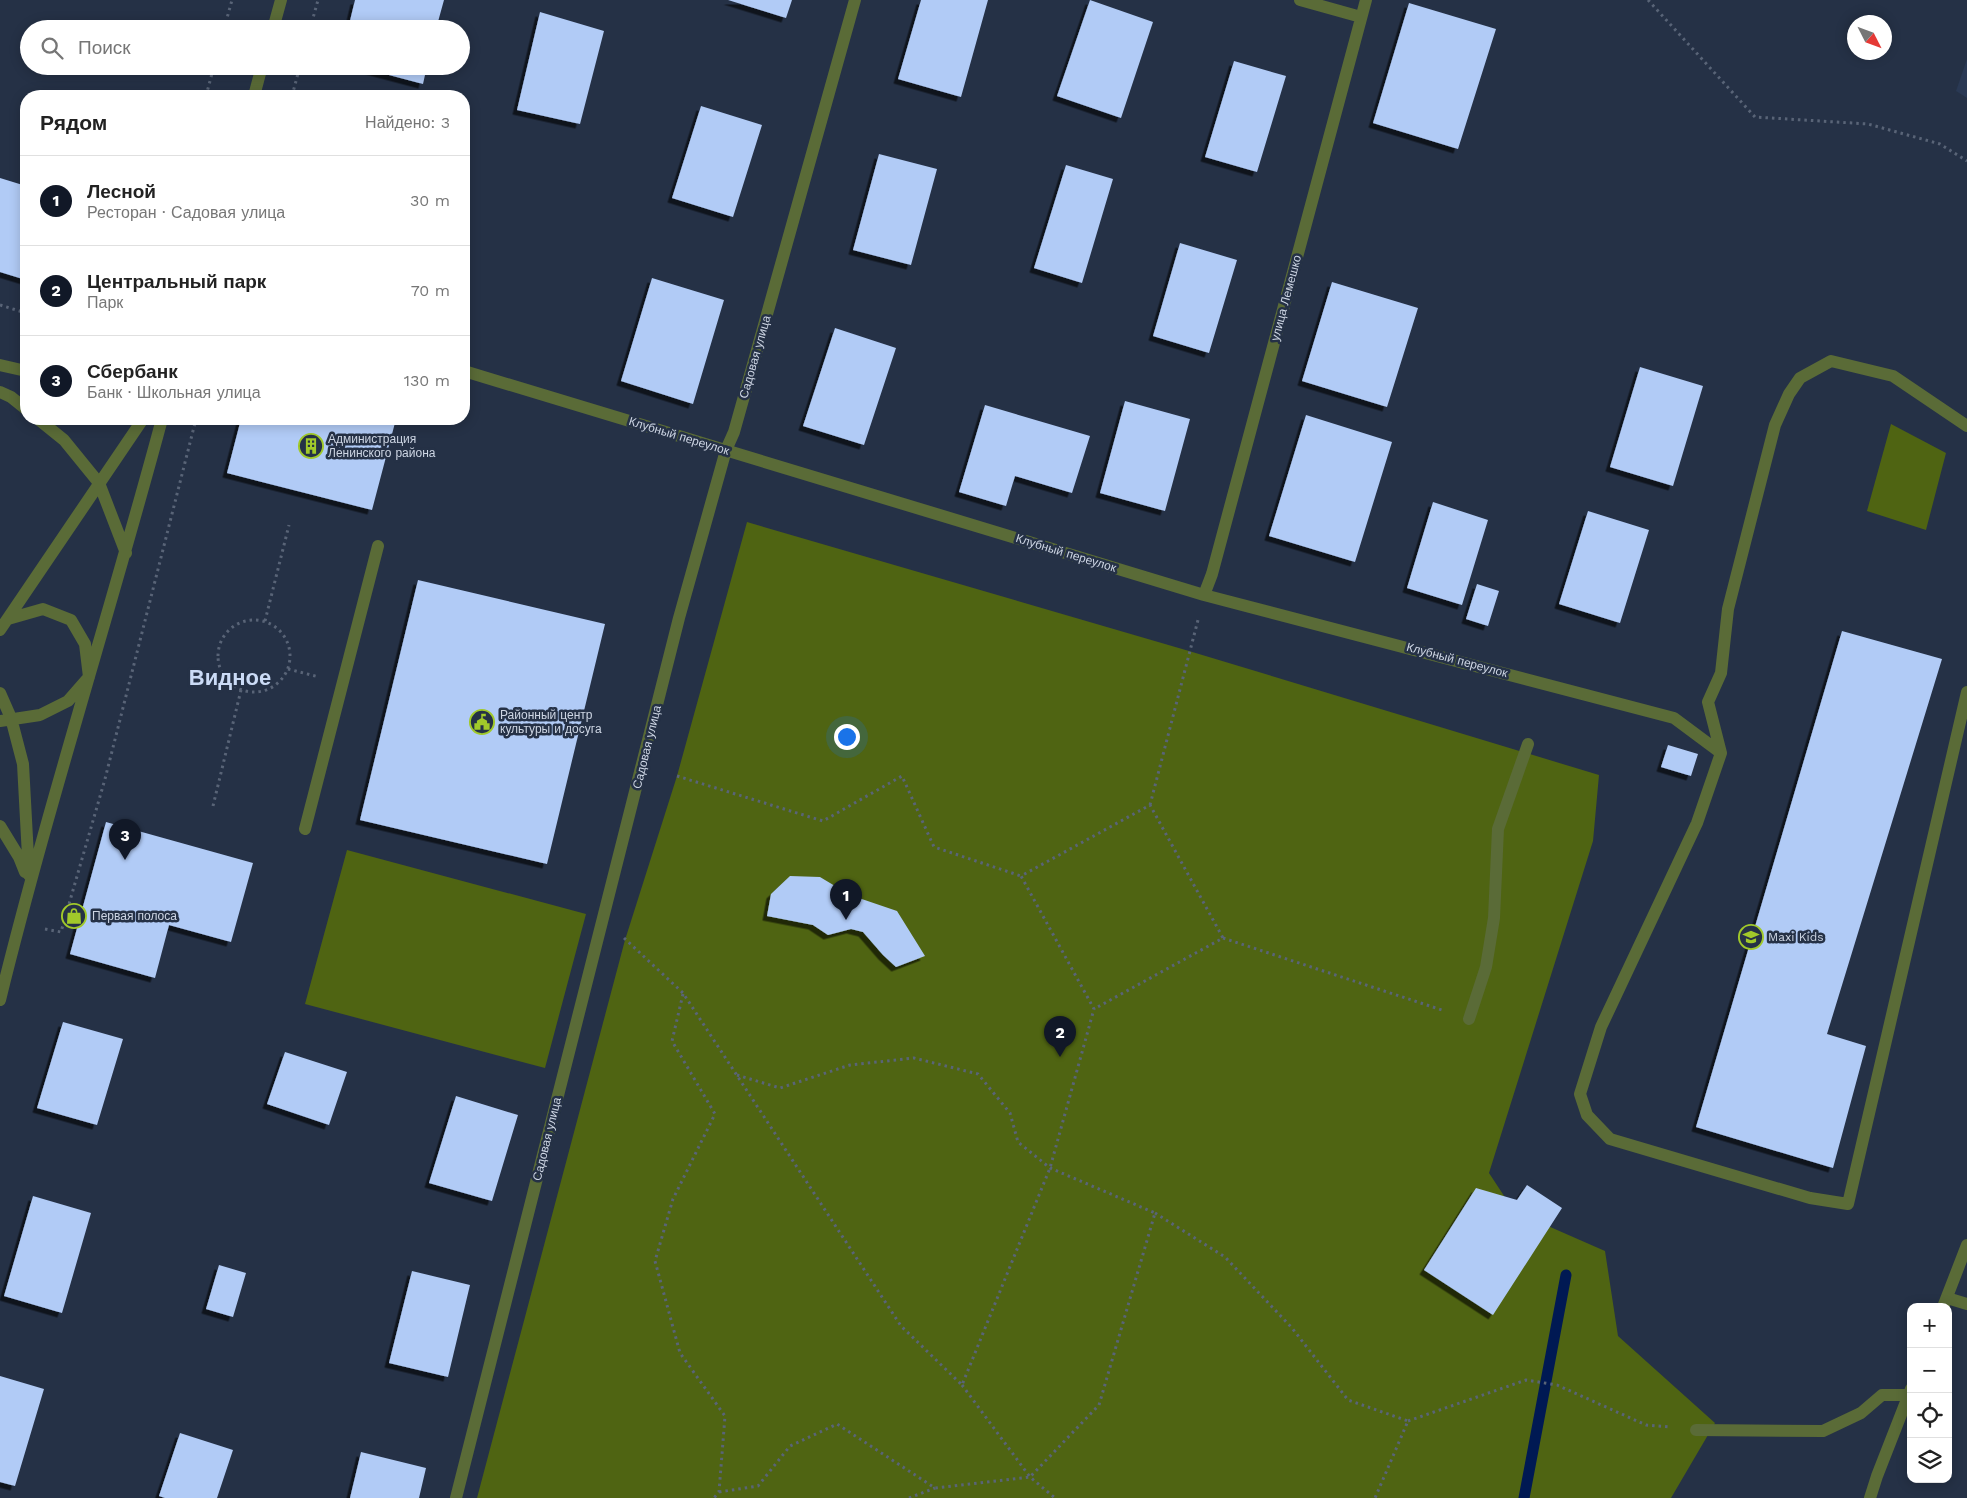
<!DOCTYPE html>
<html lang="ru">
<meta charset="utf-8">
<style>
:root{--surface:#fff;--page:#f6f6f6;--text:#222;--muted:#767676;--line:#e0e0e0;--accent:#111827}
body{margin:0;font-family:"Work Sans",sans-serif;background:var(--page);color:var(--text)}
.controls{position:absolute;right:15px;bottom:15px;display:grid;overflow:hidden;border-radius:10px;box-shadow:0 2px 12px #0003}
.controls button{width:45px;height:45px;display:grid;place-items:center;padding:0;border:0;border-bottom:1px solid var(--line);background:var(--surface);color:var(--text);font:25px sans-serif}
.compass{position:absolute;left:1847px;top:15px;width:45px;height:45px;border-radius:50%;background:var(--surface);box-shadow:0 2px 12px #0003;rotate:132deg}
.you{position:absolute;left:846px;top:736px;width:18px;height:18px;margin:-12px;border:4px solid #fff;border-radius:50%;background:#1a73e8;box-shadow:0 0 0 8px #1a73e833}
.badge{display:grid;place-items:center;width:32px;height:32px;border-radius:50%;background:var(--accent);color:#fff;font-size:16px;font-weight:700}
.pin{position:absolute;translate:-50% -41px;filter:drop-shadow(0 1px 2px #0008)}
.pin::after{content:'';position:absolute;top:26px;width:18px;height:15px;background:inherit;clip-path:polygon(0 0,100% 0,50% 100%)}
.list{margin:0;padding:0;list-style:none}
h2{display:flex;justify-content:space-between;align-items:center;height:65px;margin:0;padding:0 20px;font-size:21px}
h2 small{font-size:16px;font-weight:400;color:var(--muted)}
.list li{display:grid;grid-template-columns:32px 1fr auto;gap:15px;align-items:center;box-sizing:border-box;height:90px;padding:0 20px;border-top:1px solid var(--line)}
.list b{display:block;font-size:19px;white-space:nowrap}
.list p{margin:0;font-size:16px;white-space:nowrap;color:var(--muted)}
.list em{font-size:16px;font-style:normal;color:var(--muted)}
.icon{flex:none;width:28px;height:28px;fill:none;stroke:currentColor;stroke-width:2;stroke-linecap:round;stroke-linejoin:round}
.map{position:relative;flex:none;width:1967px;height:1498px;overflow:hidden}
.search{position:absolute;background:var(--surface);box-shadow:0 2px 12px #0003;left:20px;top:20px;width:450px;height:55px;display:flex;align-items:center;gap:12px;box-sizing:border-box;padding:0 18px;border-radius:28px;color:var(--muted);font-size:19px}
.panel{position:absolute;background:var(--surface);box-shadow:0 2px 12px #0003;left:20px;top:90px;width:450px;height:335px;border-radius:20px}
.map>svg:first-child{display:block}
.built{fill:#2a3954}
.green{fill:#4f6412}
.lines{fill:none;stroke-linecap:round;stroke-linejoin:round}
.stream{stroke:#001953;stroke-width:11}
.building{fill:#b1cbf6;filter:url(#shadow)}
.path{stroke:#596477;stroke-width:3;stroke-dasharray:2.5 4;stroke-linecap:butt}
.minor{stroke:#5a6b37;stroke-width:12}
.labels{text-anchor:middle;stroke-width:5;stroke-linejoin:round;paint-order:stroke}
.street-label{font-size:12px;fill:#cdd5e3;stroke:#253146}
.poi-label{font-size:12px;fill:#cdd5e3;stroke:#253146;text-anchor:start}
.town-label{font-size:22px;font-weight:bold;fill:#cbdbf6;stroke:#253146}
</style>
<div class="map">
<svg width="1967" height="1498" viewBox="0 0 1967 1498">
<defs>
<filter id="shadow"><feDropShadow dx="-4.5" dy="4.5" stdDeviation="0" flood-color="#0009"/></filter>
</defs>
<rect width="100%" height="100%" fill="#253146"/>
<path class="built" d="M1967,59v39l-11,-7z"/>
<path class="green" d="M1891,424l55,29 -20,77 -59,-19z
M747,522l442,129 410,124 -6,66 -104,332 25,38 91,40 13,85 97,87 -44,75h-1194l148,-558 52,-164z
M347,850l239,64 -41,154 -240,-64z"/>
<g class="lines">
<path class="stream" d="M1524,1498l42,-223"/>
</g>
<path class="building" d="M355,0h89l-8,29h-88z
M728,0h64l-6,18z
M921,0h67l-27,97 -63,-18z
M1090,0l63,22 -32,96 -64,-22z
M1409,3l87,26 -38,120 -85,-26z
M540,12l64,19 -24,93 -63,-14z
M1234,61l52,15 -29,96 -52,-15z
M355,66h72l-4,18z
M701,106l61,19 -29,92 -61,-19z
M879,154l58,15 -26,96 -58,-15z
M1066,165l47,14 -31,104 -48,-15z
M0,178l26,8v94l-26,-8z
M1180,243l57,17 -28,93 -56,-17z
M652,278l72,22 -31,104 -72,-23z
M1332,282l86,26 -31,99 -85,-26z
M835,328l61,20 -32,97 -61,-19z
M1640,367l63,19 -30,100 -63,-19z
M1125,401l65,18 -25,92 -65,-18z
M985,405l105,31 -18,57 -57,-17 -9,30 -47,-14z
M1306,415l86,27 -37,120 -86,-26z
M241,419h155l-24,91 -145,-37z
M1433,502l55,18 -26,85 -55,-17z
M1588,511l61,19 -29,93 -61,-19z
M418,580l187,44 -58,240 -187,-44z
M1477,584l22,7 -11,35 -22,-7z
M1842,631l100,28 -115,375 39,12 -33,122 -137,-41z
M1668,745l30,9 -7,22 -30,-9z
M106,822l147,41 -22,79 -62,-17 -14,53 -85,-24z
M790,876l30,1 30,18 47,16 28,45 -29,11 -13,-12 -20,-23 -12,-3 -23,6 -15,-10 -46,-9 4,-22z
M63,1022l60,17 -26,86 -60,-17z
M285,1052l62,20 -18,53 -62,-21z
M456,1096l62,19 -26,86 -63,-18z
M1527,1185l35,23 -69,107 -69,-45 52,-82 41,12z
M33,1196l58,17 -29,100 -58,-17z
M219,1265l27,8 -13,44 -27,-8z
M412,1271l58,14 -22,92 -59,-14z
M0,1376l44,13 -29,97 -15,-4z
M180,1433l53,17 -16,48h-52l-6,-2z
M361,1452l65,16 -7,30h-69z"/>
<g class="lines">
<path class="path" d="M1648,0l107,117 113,7 72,20 27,17
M224,29l8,-29
M310,29l8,-29
M206,96l8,-30
M292,96l8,-30
M0,305l26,8
M218 656a36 36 0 1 1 72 0a36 36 0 1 1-72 0Z
M265,621l24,-96
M288,669l31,8
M677,776l146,45 79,-45 32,71 87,29
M1150,805l48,-185
M213,806l28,-116
M45,929l16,3 44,-153 91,-360
M624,938l59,55 218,333 61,59 88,-217 44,-159 -73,-133 129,-71 73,133 -129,71
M1223,938l222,73
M683,994l-11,47 43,73 -42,85 -18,62 25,92 45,63 -6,76 -5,6
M1155,1213l70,44 67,71 56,72 60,21 -33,77
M962,1385l68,92 25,21
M1408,1421l118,-41 31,5 89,40 25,2
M719,1492l39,-6 32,-40 47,-22 98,64 95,-11 69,-72 56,-192 -105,-45 -32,-26 -8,-29 -32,-39 -64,-16 -64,7 -70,23 -43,-13
M909,1498l26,-10"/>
<path class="minor" d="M1300,0l61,17
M273,29l8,-29
M254,96l8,-30
M0,365l26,6
M464,371l740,224 470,123 47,35 -13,-51 13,-29 7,-64 47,-184 14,-31 11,-16 31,-17 62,15 74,50
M0,392l11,5 15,12
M38,419l26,21 35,43 27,70
M1204,595l8,-21 154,-574
M0,630l143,-211
M0,693l11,25 12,46 6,111
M0,721l40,-6 28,-14 21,-24 -4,-33 -14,-24 -28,-11 -35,10
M1721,753l-24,70 -96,204 -21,67 7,21 23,24 200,59 38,6 119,-512
M0,826l19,31 6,15
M305,829l73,-283
M0,1000c48,-195 110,-387 162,-581
M1469,1019l17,-52 8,-49 4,-89 30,-85
M1947,1298l20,6
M1943,1307l24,-62
M1696,1430l127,1 38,-18 21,-18h26
M456,1498l223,-880 47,-168 8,-18 121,-432
M1870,1498l7,-22 34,-87"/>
</g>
<defs>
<symbol id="building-ring" viewBox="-11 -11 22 22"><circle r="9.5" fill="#253146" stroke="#a1c92a" stroke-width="1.5"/><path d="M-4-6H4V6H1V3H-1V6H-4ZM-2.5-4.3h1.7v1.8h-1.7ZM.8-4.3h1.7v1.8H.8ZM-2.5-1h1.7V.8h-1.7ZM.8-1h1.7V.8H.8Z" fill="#a1c92a"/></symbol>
<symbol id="civic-ring" viewBox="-11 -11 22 22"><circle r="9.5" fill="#253146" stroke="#a1c92a" stroke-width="1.5"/><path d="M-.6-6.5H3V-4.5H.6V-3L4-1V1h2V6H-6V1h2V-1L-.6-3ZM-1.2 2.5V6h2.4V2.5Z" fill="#a1c92a"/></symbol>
<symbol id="shop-ring" viewBox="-11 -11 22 22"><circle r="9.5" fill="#253146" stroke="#a1c92a" stroke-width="1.5"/><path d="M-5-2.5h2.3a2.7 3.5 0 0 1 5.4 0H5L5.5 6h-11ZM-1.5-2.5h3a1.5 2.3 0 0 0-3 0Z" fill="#a1c92a"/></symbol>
<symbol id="school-ring" viewBox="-11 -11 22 22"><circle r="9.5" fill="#253146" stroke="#a1c92a" stroke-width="1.5"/><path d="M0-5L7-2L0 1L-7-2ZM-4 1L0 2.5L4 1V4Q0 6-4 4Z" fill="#a1c92a"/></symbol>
</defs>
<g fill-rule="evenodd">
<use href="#building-ring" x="297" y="432" width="28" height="28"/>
<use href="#civic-ring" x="468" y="708" width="28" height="28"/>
<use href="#shop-ring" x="60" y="902" width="28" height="28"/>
<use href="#school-ring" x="1737" y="923" width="28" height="28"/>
</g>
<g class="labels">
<g class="street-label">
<text transform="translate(1286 298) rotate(-75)" y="4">улица Лемешко</text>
<text transform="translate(755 357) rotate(-74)" y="4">Садовая улица</text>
<text transform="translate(679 436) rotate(17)" y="4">Клубный переулок</text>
<text transform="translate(1066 553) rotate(17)" y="4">Клубный переулок</text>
<text transform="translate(1457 660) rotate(15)" y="4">Клубный переулок</text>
<text transform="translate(647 747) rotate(-76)" y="4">Садовая улица</text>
<text transform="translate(547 1139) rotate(-76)" y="4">Садовая улица</text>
</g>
<g class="poi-label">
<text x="328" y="443">Администрация<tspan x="328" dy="14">Ленинского района</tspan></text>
<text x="500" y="719">Районный центр<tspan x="500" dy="14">культуры и досуга</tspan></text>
<text x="92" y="920">Первая полоса</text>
<text x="1768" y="941">Maxi Kids</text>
</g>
<g class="town-label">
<text x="230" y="685">Видное</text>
</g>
</g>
</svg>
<div class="controls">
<button>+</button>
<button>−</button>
<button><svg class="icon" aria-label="locate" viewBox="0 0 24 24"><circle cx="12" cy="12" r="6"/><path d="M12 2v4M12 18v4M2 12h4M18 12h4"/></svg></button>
<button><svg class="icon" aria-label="layers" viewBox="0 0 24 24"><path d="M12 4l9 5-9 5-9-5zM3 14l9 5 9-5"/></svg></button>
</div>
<svg class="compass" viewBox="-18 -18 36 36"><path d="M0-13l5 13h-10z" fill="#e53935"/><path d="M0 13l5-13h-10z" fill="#767676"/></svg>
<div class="you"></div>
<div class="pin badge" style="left:846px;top:920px">1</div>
<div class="pin badge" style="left:1060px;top:1057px">2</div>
<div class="pin badge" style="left:125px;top:860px">3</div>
<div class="search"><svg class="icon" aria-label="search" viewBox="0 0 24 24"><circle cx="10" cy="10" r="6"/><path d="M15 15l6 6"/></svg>Поиск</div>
<section class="panel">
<h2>Рядом<small>Найдено: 3</small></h2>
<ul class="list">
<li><span class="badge">1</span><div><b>Лесной</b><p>Ресторан · Садовая улица</p></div><em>30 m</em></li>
<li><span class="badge">2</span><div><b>Центральный парк</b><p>Парк</p></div><em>70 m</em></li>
<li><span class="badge">3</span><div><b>Сбербанк</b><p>Банк · Школьная улица</p></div><em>130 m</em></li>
</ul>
</section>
</div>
